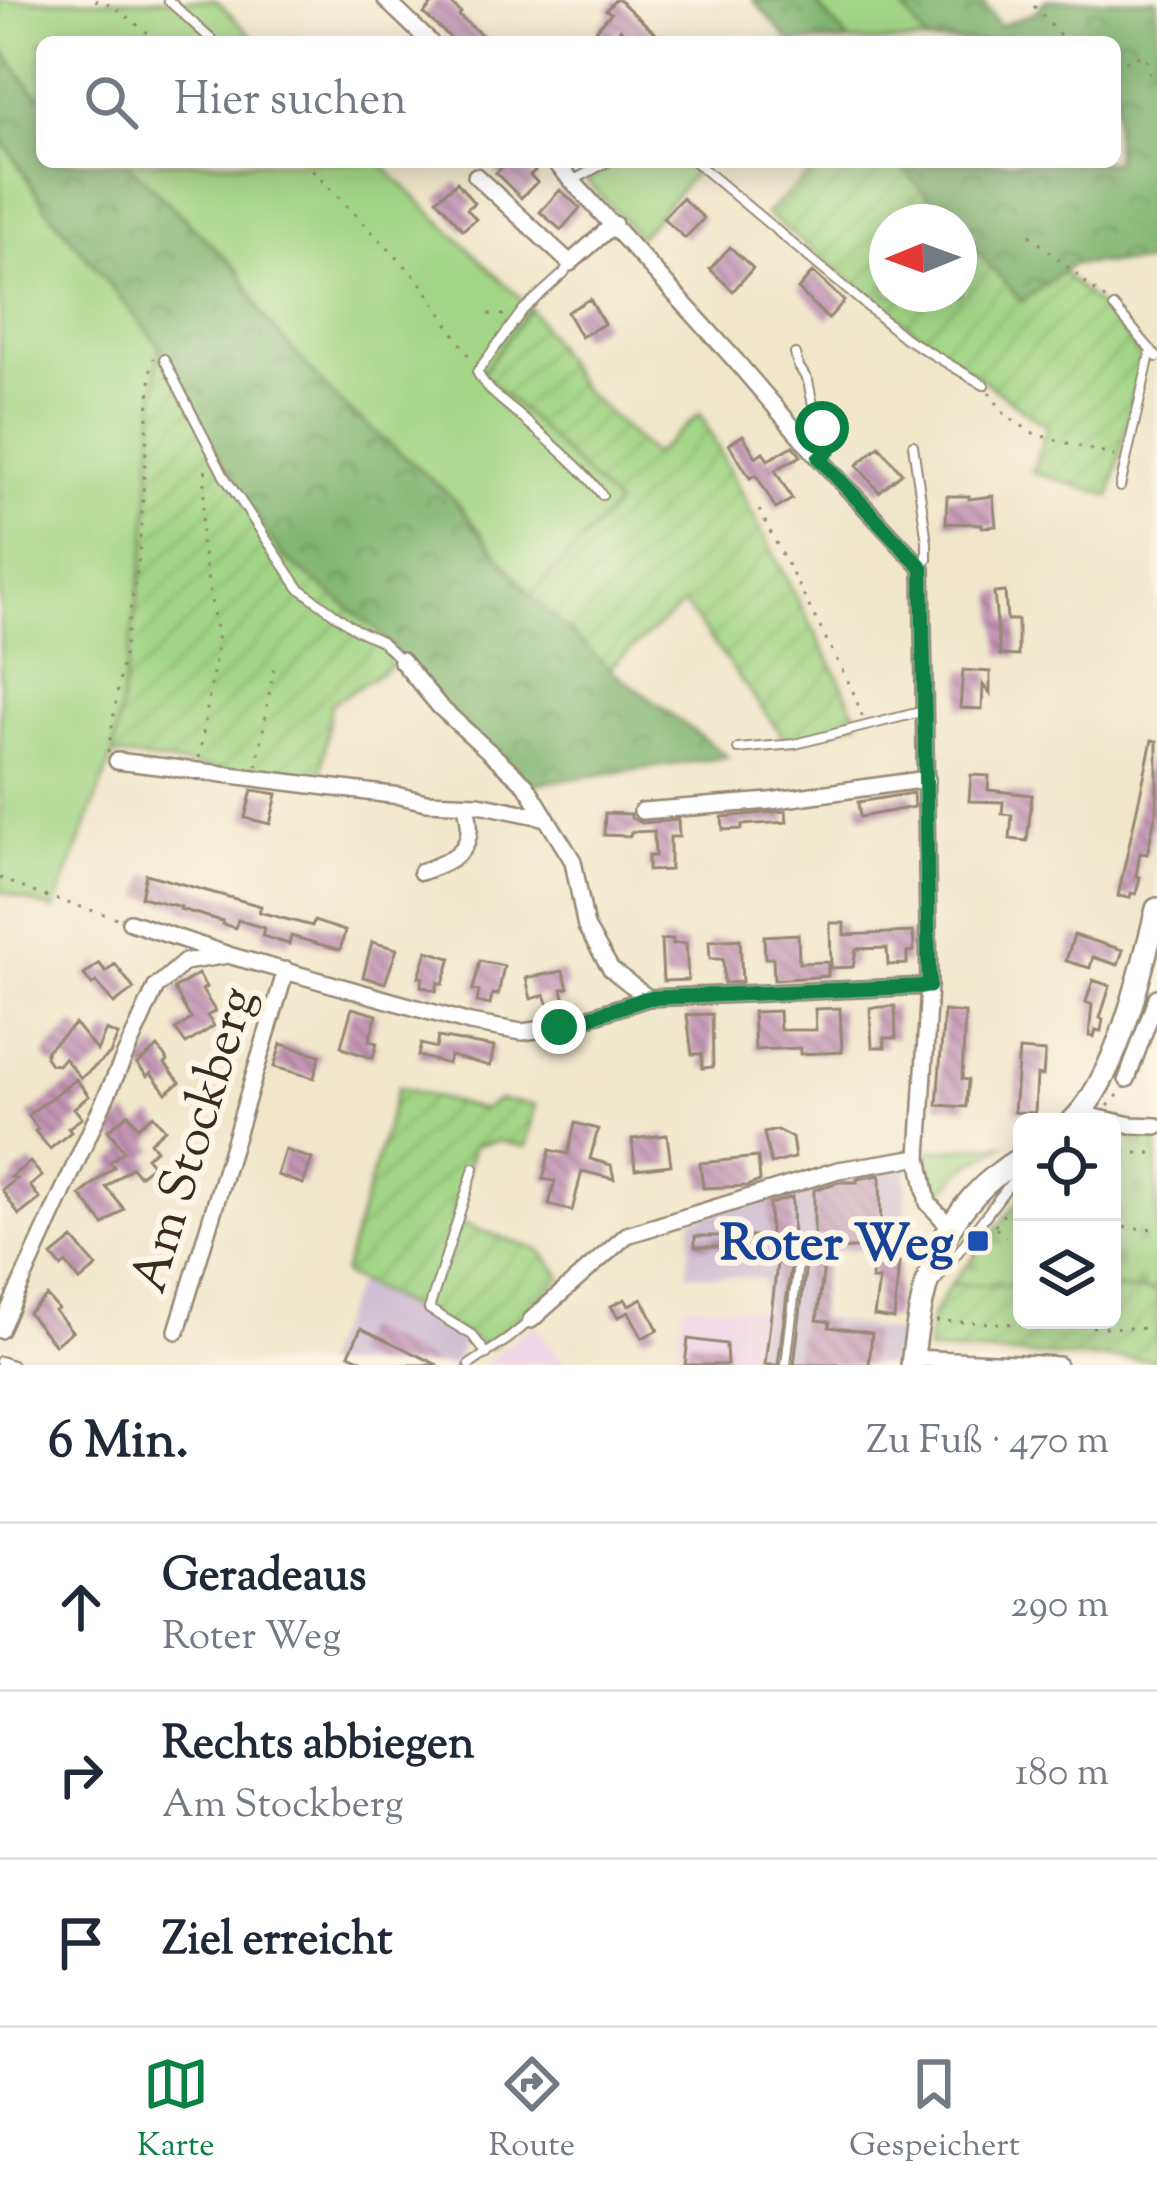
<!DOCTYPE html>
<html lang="de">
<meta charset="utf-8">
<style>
:root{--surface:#fff;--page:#f2f2f3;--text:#1f2937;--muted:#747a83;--line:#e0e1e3;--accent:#0b8043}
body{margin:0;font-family:"Sorts Mill Goudy",serif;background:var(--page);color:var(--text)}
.controls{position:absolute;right:36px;bottom:36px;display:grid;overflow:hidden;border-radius:18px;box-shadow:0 6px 30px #0003}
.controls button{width:108px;height:108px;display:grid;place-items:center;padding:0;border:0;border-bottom:3px solid var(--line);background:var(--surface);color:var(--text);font:60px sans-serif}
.compass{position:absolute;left:869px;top:204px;width:108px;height:108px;border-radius:50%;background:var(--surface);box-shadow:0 6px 30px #0003;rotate:269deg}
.stop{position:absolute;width:36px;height:36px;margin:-27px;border:9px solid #0b8043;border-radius:50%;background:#fff}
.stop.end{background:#0b8043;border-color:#fff;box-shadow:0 3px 12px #0008}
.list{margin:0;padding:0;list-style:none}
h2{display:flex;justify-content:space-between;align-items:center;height:156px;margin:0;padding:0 48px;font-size:51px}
h2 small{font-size:39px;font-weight:400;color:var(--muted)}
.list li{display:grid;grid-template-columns:78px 1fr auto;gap:36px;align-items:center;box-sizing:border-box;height:168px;padding:0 48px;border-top:3px solid var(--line)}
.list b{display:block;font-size:45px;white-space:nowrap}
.list p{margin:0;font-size:39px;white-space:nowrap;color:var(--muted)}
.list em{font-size:39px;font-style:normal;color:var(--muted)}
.icon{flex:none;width:66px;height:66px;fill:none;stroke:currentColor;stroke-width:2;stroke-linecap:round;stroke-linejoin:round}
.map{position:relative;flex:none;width:1157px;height:1365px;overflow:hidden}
.search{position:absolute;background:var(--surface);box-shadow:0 6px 30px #0003;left:36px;right:36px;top:36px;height:132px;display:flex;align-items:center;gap:30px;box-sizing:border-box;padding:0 42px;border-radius:18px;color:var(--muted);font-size:45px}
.sheet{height:660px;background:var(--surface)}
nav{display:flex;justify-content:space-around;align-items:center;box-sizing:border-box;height:168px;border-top:3px solid var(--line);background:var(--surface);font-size:33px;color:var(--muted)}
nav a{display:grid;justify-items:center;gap:6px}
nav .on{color:var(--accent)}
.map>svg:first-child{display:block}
.built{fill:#efd0e6}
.industrial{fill:#cdbed2}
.green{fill:#a2d585;stroke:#6e8052;stroke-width:3}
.forest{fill:url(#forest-crowns);stroke:#5e7048;stroke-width:3}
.cemetery{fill:url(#cemetery-stones);stroke:#6e8052;stroke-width:3}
.garden{fill:url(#garden-furrows);stroke:#6e8052;stroke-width:3}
.building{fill:url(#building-back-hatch)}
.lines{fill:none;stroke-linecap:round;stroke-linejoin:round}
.service-casing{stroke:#968874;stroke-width:12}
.minor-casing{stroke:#968874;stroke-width:20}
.secondary-casing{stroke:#968874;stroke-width:26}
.path{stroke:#968874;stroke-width:3;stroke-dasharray:3 9;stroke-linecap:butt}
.service{stroke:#fff;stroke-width:8}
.minor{stroke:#fff;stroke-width:15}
.secondary{stroke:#fff;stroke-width:21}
.route{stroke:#0b8043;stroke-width:15}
.transit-dot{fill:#1a4fb4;stroke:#fcf5e5;stroke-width:4.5}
.labels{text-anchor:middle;stroke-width:12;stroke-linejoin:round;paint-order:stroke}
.street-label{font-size:51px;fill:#3b2a1e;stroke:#fcf5e5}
.transit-label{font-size:51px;font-weight:bold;fill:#164399;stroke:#fcf5e5;text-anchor:end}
</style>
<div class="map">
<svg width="1157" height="1365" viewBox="0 0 1157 1365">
<defs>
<pattern id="forest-crowns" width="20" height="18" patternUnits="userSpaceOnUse" patternTransform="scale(3)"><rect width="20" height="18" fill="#81b672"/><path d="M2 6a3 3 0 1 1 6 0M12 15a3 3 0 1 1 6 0" fill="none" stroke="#6b945d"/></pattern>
<pattern id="cemetery-stones" width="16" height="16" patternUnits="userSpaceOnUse" patternTransform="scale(3)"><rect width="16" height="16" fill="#a2d585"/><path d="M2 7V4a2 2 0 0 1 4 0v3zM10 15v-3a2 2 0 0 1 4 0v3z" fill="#8cb772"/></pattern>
<pattern id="garden-furrows" width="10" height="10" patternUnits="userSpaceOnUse" patternTransform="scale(3)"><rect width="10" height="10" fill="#a2d585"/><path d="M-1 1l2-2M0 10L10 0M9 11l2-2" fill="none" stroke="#8cb772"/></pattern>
<pattern id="building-back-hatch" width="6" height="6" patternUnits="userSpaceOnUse" patternTransform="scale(3)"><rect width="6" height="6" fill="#c495b5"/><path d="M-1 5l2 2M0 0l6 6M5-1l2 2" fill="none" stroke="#a07a93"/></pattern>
</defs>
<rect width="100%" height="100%" fill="#fcf5e5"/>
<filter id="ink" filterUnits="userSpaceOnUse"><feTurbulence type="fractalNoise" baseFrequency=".00833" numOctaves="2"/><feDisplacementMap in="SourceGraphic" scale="24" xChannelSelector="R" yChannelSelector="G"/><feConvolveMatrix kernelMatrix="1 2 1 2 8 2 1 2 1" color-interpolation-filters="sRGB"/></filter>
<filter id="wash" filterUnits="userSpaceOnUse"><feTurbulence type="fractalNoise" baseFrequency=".004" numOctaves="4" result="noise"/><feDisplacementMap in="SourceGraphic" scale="48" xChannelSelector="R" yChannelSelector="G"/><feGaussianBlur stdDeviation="2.7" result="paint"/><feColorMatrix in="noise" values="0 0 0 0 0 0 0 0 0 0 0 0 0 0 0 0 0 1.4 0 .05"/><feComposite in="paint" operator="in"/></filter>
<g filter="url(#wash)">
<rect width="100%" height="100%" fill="#f0e7ca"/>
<path class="built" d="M683,1304l81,5 -17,56h-70z
M534,1324l33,41h-84z"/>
<path class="industrial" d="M907,1169l-3,76 -3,3 -74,4 -10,65 83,17 -3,31h-149l16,-56 -1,-30 -76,-5 5,-54 148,-45z
M357,1283l110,54 -15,28h-132z"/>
<path class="green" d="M0,0h216l41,42h-215v55l-11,-8 -31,-43z
M813,0h85l29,42h-77z
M0,136l47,73 112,136 -13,199 -33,211 -59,155 -54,-19z
M126,162h253l151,146 -49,66 45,40 91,91 -86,91 -80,-100 -113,-95 -74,-83 -25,-47z
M619,162h68l10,8 -58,67 -53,-57z
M1006,1144l-43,25 -18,21 -5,1 -8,-5 -5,-35z"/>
<path class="forest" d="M753,0h60l37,42h-60z
M898,0h83l19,26 34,-13 12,-13h111v262l-84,2 -51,38 -63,-71v-9h-8l-54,-60h218v-120h-188z
M0,46l31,43 11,8v65h84l113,109 25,47 74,83 113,95 80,100 78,72 119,89 -202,28 -86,-78 -64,-78 -94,-73 -63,-97 -60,-114 -112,-136 -47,-73z"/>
<path class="cemetery" d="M1157,1140v151l-45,-2v-148z
M1022,1197v89l-71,-2 68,-83z"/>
<path class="garden" d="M823,162h74l54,60h-64v72h72v-63l63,71 40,-30 50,46 29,40 -30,138 -79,-24 15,-45 -135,-99 -146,-114z
M530,308l50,79 73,68 47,-41 138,262 21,45 -71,22 -104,-139 -75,64 -78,-72 85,-91 -90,-91 -45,-40z
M159,345l60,114 63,97 94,73 25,31 -70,44 -11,79 -207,-28 33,-211z
M398,1087l84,23 17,-10 36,5 -9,42 -28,-6 -24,5 -23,74 90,31 21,26 -72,71 -147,-74z
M951,1284l71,2v34h90v-31l45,2v69l-229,-9 3,-33z"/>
<g id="blocks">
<path class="building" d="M436,0h11l14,13 -2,3 31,26h-35l-31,-28z
M615,0h4l46,42h-30l-15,-13 -11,13 -13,-12 15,-17 -5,-3z
M507,162h18l10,9 -5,4 7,7 -16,16 -25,-25z
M457,182l17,21 -7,6 9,10 -13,11 -26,-31z
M560,190l20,18 -19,22 -21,-18z
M682,198l22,20 -19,20 -22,-20z
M730,247l23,21 -20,23 -23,-22z
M813,272l31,29 -16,18 -30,-30z
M590,299l14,25 -23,13 -14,-25z
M743,435l13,22 7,-5 5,8 25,-14 8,10 -26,14 17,29 -16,10 -20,-34 -6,3 -21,-34z
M879,446l23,27 -23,19 -22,-27z
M947,496h22v3l24,-3 3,30 -14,1v-3l-36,-1z
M1005,592l2,28h11v36l-18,-1 -6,-62z
M963,670l27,2v22l-7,-9 -1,24 -22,-1z
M1152,740l5,1v66l-10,47 -7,-1 -4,23 4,1 -4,17 -5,-1 -1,5 -12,-2z
M971,775l18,1 -1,14 44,5 -5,46 -17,-2 2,-24 -10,-1 1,-12 -34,-1z
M252,790l25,4 -7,30 -25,-6z
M913,793l1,14 -54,10 -2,-15z
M786,811l1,11 -45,3v4l-19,1 -1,-13z
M605,813l26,1v4l11,5 36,-3 1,17h-9v33l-22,1v-15h7l-1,-25 -23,1 -1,4 -26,-1z
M146,874l115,32 -2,6 53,14 2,-5 31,10 -5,19 -49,-14 -2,8 -27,-8 2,-8 -26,-8 -3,8 -13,-4v-3l-42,-12 1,-2 -40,-10z
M830,923h14v12l69,-3 1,19 -7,1v12l-19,1 -1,-17 -31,1 -3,18 -22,1z
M798,934l1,29 29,-1v14l-54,4 -1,-22h-8l-1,-22z
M1074,935l49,15 -5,15 -25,-8 -3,11 -24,-7z
M673,939v5l13,-1 2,37 -25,1 -2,-41z
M740,939l2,43 -18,1 -1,-24h-13l-1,-18z
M372,942l25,7 -12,34 -22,-6z
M427,951l24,7 -8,26 -5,-2 -2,9 -15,-5 2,-8 -4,-1z
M480,961l24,5 -6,29 -6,-1 -2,11 -13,-3 2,-11 -6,-1z
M99,963l7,9 9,-8 19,25 -20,15 -18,-22 -4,3 -8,-10z
M563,971l5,17 -6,1 3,12 -16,5 -4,-11 -14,4 -5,-21z
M198,974l8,13 -4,3 13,21 -8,5 7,10 -28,18 -10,-14 15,-11 -17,-30z
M1093,980l17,6 -10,32 3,1 -2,12 -5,-1 -2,7 -5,-1 3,-31 -6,-3z
M895,1006l1,32h-12l1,9h-13l-2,-39z
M352,1008l25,7 -8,26 8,2 -4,15 -29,-9v-2l-3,-1z
M840,1008l2,44 -42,2v-6l-45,2 -2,-38 26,-1 1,19h36l-1,-21z
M944,1011l21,2 -3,66 6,1 -2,27 -29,-2z
M712,1014l1,53 -11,1v-14h-10l-5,-39z
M75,1024l22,27 9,-21 12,5 -8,19 -29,24 -17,-20 -6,7 -8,-1 -5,-7 2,-7z
M438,1037l56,10 -4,19 -40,-10 -2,8 -30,-8 3,-12 15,4z
M281,1044l39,11 -6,23 -40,-11z
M158,1047l10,14 -3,3 15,18 -14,11 -15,-20 -4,3 -10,-12z
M1019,1050l26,2 -2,24 -6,-1 -2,38 -21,-1z
M76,1079l13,17 -15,12 8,10 -14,10 3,4 -21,17 -15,-18 3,-2 -10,-14z
M128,1114l10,13 15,-12 12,14 -15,13 6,8 -10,7 7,8 -14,11 -7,-9 -26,20 18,22 -20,16 -24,-30 34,-28 -4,-5 14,-11 -16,-21z
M575,1123l23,6 -8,30 21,6 3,14 -32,-8 -10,40 -23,-6 6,-24 -12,-2 7,-29 18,4z
M777,1130l15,8 3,20 -24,6 -7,-31z
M667,1135l4,30 -36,4 -3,-30z
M285,1150l27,9 -9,25 -26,-9z
M758,1157l2,24 -13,5 -44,2 -3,-25z
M30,1162l12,14 -12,10 10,13 -21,16 -17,-25 14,-11 -5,-2z
M880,1175l1,72 -55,2 -9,71 13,2 -1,5 43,6 -3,32h-75l13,-110 7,1v-66l25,-8h18v-3z
M792,1197l1,53 -15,115h-13l14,-118h-84v-11h75l-1,-32z
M73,1239l24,28 -17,14 -14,-18 -5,4 -9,-11z
M873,1252h12v9l14,1 -5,57 -20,-3 5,-36h-7z
M47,1296l11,13 -3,2 17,20 -17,14 -27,-32z
M642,1298l16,32 -16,8 -13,-26 -11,5 -7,-11 14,-7 4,7z
M361,1328l77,37h-66l-23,-11z
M688,1339l38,5 1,21h-42z"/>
</g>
</g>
<g filter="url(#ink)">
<use href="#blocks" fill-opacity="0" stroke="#968874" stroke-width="3"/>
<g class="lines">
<defs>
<path id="service" d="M168,0l46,42
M695,162l210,176 79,47
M574,180l33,-18
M570,262l-6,11 -41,37 -46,62c9,17 26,30 41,42 29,26 61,50 84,81
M1114,307l43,50
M795,354l3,11 10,16 5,24 16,37v8l-10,8
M164,359l60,117 75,112 56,41 26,12 20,19
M913,445l14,97v17l-5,8
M1120,487l31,-137
M738,749l57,-5 129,-33
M474,1168l-45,141 43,26 15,19
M936,1281l86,-113
M0,1361l12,4
M469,1365l39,-26 22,-18
M786,1365l13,-110"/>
<path id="minor" d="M386,0l44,42
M555,162l180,198 84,98 103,110 7,418 -10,171 9,46 22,24
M476,176l94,87 44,-39
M401,660l39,47 86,78 47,76 13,66 25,42 37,29
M117,761l283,35 26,6 53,2 68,14
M642,811l128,-10 157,-22
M421,872c37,-13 58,-25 44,-68
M130,922l96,32
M1127,1079l30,-82
M1080,1114l51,11 26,1
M531,1320l96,-85 211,-65 81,-13
M0,1330l156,-343 29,-25 43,-7 242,68 52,9 37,-5 89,-29 281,-12
M177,1331l109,-361
M913,1358l145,7"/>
<path id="secondary" d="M1072,1122c46,-46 69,-150 85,-213
M912,1365c10,-88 29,-159 110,-208"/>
</defs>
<use href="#service" class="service-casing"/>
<use href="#minor" class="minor-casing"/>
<use href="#secondary" class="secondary-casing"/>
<path class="path" d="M95,0l17,5 47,37
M1034,6l32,36
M1115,67l18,-10h13l4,19 7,2
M304,162l117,120 50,77
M1030,235l76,65
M489,314l15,1
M989,392l17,24 29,18 79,22
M759,510l93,179 11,29
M108,752l31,-195 12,-189 3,-10
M199,758l19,-116 -17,-102 5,-75
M257,766l18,-106
M0,878l38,16 79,24
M1108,1106l13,-14
M1112,1153h45
M1112,1227l45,2
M996,1228l9,9
M972,1254l50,-62
M936,1321l221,8"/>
<use href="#service" class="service"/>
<use href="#minor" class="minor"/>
<use href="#secondary" class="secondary"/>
</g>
</g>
<g class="lines" filter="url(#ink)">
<path class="route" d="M559,1027l89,-29 281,-12 -7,-418 -103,-110 10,-8 1,-8 -8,-14"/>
</g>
<rect class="transit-dot" x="966" y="1229" width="24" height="24" rx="6"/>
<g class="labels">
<g class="street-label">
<text transform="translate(191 1139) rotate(-73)" y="18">Am Stockberg</text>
</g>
<g class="transit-label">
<text x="954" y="1259">Roter Weg</text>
</g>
</g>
</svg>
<div class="controls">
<button><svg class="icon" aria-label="locate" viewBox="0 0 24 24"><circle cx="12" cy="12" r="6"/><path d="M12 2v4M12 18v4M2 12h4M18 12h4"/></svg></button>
<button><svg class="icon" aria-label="layers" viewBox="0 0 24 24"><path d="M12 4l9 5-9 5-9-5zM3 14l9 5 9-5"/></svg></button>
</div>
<svg class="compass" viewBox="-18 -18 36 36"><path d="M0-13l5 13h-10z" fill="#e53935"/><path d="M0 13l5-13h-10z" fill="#747a83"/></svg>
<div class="stop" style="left:822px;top:428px"></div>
<div class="stop end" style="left:559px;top:1027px"></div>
<div class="search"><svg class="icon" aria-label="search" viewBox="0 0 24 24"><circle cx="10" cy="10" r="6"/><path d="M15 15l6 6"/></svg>Hier suchen</div>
</div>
<section class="sheet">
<h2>6 Min.<small>Zu Fuß · 470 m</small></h2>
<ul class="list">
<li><svg class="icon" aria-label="ahead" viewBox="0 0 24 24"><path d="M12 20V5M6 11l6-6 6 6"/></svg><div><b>Geradeaus</b><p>Roter Weg</p></div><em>290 m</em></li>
<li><svg class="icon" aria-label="right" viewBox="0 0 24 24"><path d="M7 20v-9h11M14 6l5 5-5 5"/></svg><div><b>Rechts abbiegen</b><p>Am Stockberg</p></div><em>180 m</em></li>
<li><svg class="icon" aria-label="arrive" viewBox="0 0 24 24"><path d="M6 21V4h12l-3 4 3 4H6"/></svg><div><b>Ziel erreicht</b></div></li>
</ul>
</section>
<nav>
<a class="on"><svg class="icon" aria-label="map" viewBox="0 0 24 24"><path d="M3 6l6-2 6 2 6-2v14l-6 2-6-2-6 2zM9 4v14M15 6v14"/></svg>Karte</a>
<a><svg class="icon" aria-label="directions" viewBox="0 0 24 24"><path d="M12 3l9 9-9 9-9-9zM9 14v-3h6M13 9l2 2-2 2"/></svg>Route</a>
<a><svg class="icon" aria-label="saved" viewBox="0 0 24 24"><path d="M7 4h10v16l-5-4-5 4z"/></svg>Gespeichert</a>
</nav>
